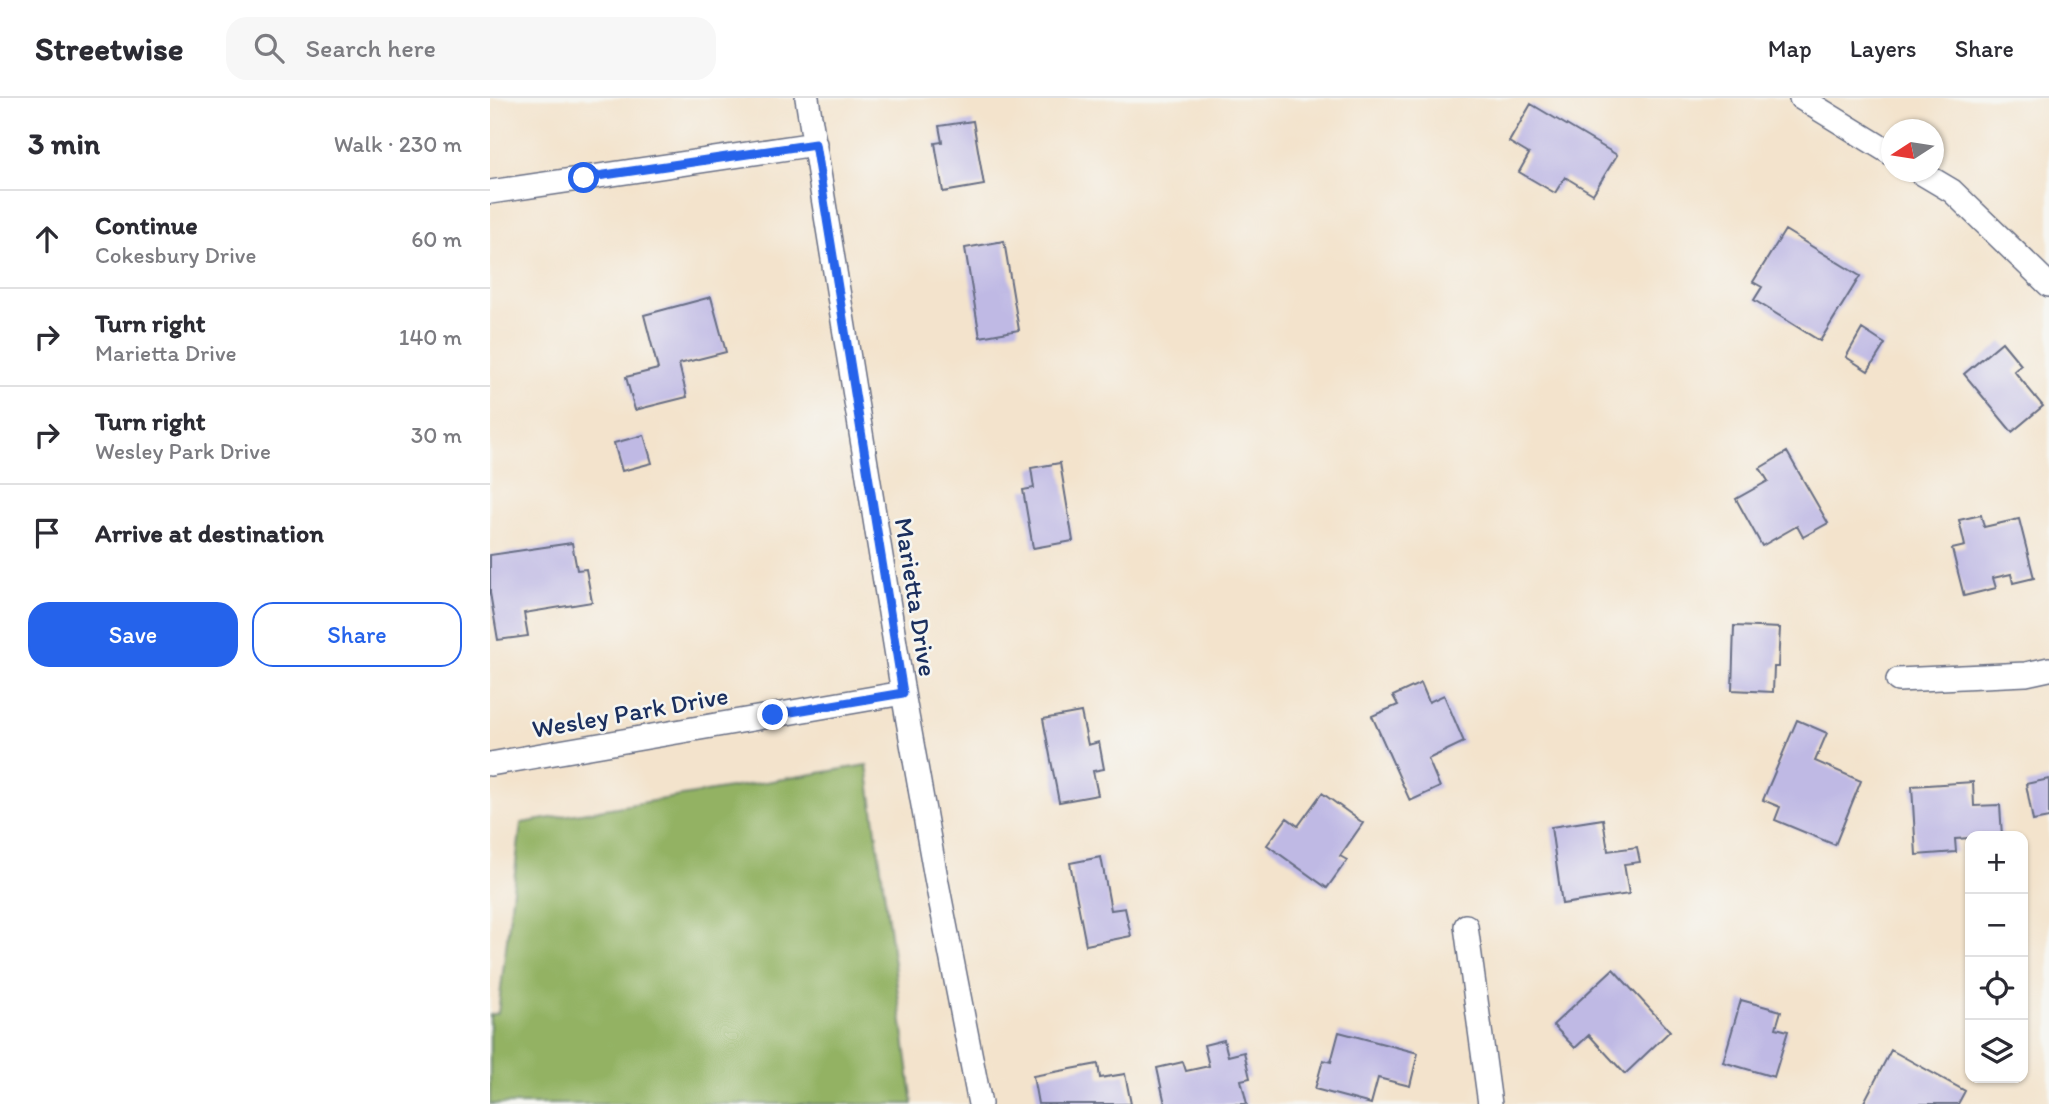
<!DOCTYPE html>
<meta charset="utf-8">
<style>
:root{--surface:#fff;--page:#f7f7f7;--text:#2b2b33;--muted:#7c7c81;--line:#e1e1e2;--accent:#2563eb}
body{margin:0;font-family:Itim,sans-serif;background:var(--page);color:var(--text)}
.controls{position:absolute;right:21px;bottom:21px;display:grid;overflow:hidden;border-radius:14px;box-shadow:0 2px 5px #0004}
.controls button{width:63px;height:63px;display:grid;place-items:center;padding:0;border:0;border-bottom:2px solid var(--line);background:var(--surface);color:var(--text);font:35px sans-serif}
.compass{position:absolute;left:1391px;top:21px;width:63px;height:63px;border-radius:50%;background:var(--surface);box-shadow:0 2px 5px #0004;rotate:258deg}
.stop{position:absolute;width:21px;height:21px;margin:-16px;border:5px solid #2563eb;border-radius:50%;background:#fff}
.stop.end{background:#2563eb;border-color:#fff;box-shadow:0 2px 7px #0008}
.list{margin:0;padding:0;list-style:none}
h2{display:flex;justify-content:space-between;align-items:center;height:91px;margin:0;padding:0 28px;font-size:30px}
h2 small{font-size:23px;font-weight:400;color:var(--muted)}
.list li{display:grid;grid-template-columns:46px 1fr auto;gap:21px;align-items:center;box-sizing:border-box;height:98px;padding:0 28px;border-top:2px solid var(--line)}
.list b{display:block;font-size:26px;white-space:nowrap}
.list p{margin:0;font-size:23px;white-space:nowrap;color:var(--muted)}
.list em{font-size:23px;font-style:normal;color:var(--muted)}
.actions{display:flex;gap:14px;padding:21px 28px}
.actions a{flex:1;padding:16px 0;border:2px solid var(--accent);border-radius:21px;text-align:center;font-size:24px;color:var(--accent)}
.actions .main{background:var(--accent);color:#fff}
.icon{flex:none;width:38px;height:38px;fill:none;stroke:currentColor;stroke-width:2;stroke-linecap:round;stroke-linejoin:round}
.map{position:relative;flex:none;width:1559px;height:1006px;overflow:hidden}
header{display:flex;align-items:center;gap:42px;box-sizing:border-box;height:98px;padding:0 35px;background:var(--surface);border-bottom:2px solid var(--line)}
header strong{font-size:33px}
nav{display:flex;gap:38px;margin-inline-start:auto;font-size:24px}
.search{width:490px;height:63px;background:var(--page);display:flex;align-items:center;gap:18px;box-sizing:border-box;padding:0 24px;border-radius:21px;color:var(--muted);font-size:26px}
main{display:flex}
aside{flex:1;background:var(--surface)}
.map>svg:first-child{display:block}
.forest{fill:#93b264;stroke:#577061;stroke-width:2}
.building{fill:#bfb9e4}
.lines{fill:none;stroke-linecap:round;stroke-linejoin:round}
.minor-casing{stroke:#676e84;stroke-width:26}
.minor{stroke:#fff;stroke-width:23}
.route{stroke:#2563eb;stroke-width:9}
.labels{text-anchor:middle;stroke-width:5;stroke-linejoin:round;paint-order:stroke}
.street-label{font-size:26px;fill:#1b2f5e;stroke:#f6f6f2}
</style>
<header>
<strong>Streetwise</strong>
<div class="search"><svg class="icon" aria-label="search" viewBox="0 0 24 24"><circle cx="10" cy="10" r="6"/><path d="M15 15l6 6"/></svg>Search here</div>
<nav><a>Map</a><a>Layers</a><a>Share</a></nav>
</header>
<main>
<aside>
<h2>3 min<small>Walk · 230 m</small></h2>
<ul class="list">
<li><svg class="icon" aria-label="ahead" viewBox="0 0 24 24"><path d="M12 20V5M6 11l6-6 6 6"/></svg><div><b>Continue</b><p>Cokesbury Drive</p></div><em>60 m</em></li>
<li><svg class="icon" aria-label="right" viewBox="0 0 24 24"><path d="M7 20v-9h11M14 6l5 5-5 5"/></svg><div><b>Turn right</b><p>Marietta Drive</p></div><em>140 m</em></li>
<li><svg class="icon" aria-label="right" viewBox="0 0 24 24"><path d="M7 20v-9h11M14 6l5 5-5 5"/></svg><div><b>Turn right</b><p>Wesley Park Drive</p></div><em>30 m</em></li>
<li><svg class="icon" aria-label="arrive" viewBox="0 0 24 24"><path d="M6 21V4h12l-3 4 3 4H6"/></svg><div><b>Arrive at destination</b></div></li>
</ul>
<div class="actions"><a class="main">Save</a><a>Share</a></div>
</aside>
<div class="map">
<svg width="1559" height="1006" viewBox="0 0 1559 1006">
<rect width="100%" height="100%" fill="#f6f6f2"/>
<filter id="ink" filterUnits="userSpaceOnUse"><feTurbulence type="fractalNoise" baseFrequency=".0143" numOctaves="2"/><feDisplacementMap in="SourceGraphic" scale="14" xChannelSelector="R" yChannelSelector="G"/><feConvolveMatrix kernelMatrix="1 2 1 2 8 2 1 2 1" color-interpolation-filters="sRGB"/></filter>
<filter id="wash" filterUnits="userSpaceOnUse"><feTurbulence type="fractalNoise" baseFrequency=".00686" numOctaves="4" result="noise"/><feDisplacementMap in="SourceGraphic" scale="28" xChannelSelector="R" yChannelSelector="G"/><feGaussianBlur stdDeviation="1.57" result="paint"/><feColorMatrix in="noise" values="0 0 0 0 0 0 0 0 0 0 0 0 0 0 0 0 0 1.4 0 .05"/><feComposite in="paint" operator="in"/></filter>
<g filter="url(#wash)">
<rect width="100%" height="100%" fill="#f3e3cc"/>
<path class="forest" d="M377,667l46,339h-423v-89l8,-2 23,-190z"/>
<g id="blocks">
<path class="building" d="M1041,6l86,51 -24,39 -28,-17 -10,16 -36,-21 10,-18 -20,-12z
M483,23l11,64 -41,7 -8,-49 7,-1 -3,-16z
M1295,132l75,46 -40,65 -66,-41 8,-13 -9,-5z
M514,143l15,89 -39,7 -15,-89z
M221,199l15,55 -47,12 8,33 -52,13 -9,-33 32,-8 -14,-54z
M1372,231l23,15 -17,27 -22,-14z
M1512,244l19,23 -7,6 29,35 -31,26 -48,-58z
M154,337l8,28 -30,8 -8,-28z
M1297,354l41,71 -25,14 -6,-11 -35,20 -26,-47 32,-18 -8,-13z
M570,365l13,78 -40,7 -10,-58 11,-2 -3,-20z
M1491,417l3,12 35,-8 15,59 -21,5 -2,-9 -18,4 3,10 -32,8 -12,-47 13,-3 -6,-26z
M82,445l5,27 9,-1 6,33 -68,11 4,23 -30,4 -8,-47v-38z
M1244,528l46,2 -2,39h-4l-1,25 -41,-2z
M931,585l8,19 15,-7 20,47 -36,17 12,28 -30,14 -38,-85 26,-11 -5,-9z
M591,614l7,33 11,-3 5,27 -11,2 5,24 -39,7 -16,-83z
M1307,622l30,13 -12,28 46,20 -26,64 -60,-25 5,-13 -17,-7z
M1559,681v39l-16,3 -7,-37z
M1483,684l1,24 26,-1 2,31 -47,3 1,13 -40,3 -4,-69z
M832,695l41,30 -23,33 7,4 -20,28 -60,-43 20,-27 11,8z
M1113,721l5,32 29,-4 3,15 -16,2 5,30 -67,10 -11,-77z
M611,759l10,53 14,-2 6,28 -45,9 -16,-82z
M1123,871l57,62 -45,43 -36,-39 -14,13 -22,-23z
M1251,902l40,11 -5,17 12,3 -14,46 -51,-15z
M849,934l79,21 -8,33 -32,-8 -7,26 -56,-15 8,-29 8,2z
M734,942l4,16 16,-4 6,26 -9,2 6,24h-82l-8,-36 26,-6 3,9 23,-5 -5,-21z
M1401,952l74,41 -7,13h-95z
M608,966l2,14 25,-4 6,30h-93l-5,-28z"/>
</g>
</g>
<g filter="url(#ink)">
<use href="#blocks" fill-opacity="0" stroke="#676e84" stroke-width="2"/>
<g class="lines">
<defs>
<path id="minor" d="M317,0l96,595 33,185 44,226
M1311,0l91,56
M1430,74l32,19 97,94
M0,94l325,-48
M1408,582l128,-6 23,-5
M0,666l413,-71
M976,828l24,178"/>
</defs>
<use href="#minor" class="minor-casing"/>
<use href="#minor" class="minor"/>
</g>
</g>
<g class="lines" filter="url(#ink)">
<path class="route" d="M94,80l231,-34 88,549 -130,22"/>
</g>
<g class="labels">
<g class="street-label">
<text transform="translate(426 499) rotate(81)" y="9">Marietta Drive</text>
<text transform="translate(140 614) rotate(-10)" y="9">Wesley Park Drive</text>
</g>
</g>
</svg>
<div class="controls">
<button>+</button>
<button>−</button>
<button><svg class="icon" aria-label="locate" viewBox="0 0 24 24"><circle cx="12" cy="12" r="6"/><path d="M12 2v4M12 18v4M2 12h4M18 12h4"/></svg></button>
<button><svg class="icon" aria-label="layers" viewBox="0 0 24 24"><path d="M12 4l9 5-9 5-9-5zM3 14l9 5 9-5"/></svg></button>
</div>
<svg class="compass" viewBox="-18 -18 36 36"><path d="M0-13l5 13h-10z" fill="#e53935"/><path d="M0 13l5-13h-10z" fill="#7c7c81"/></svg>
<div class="stop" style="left:94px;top:80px"></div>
<div class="stop end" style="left:283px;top:617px"></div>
</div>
</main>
